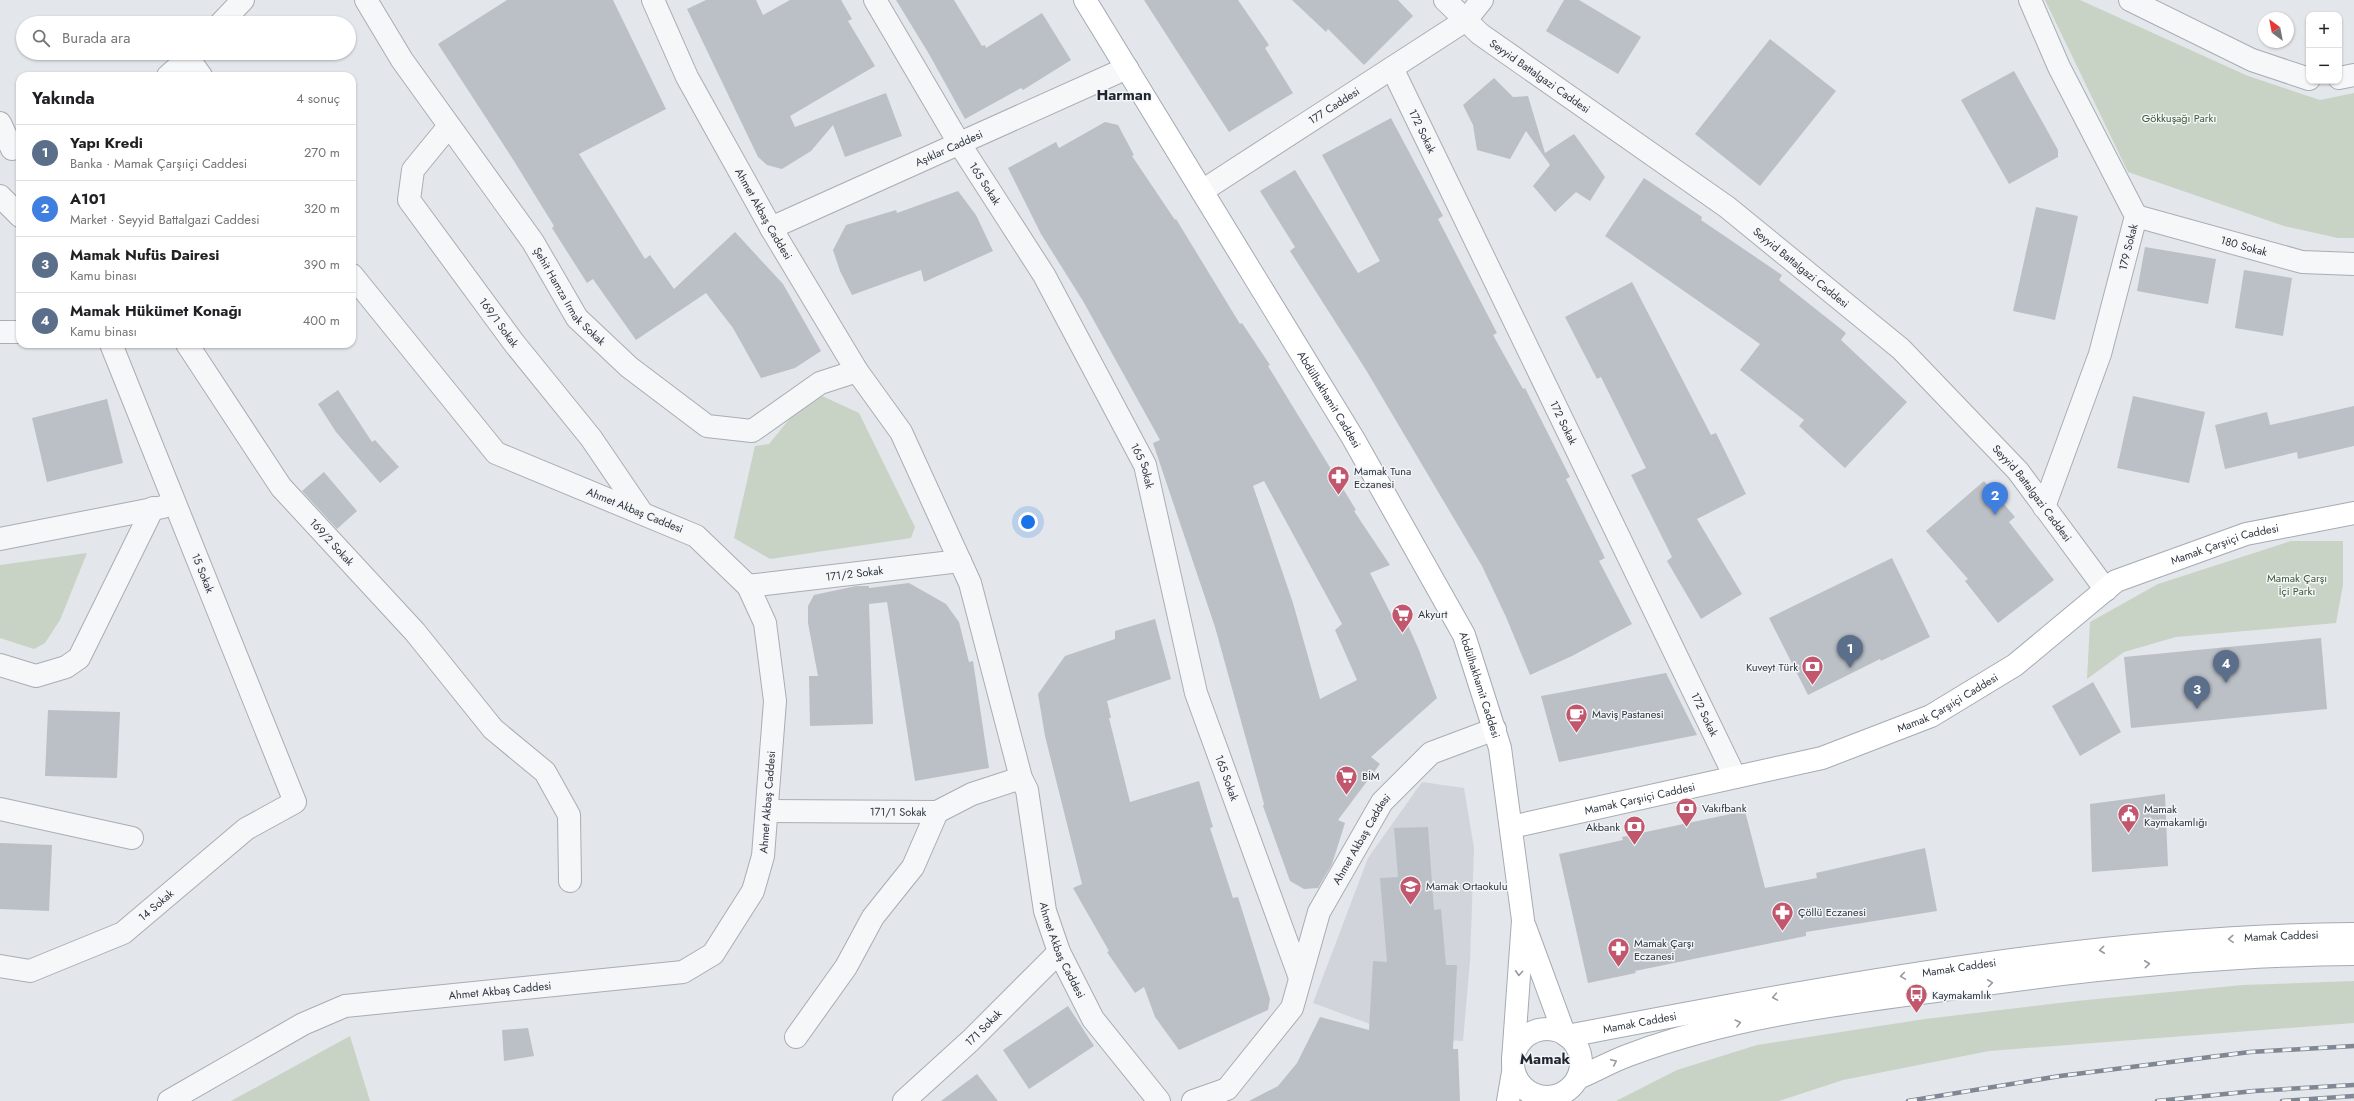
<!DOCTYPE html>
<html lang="tr">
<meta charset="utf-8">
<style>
:root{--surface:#fff;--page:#f6f6f6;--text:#202124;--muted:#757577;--line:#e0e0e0;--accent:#7c3aed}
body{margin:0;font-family:Jost,sans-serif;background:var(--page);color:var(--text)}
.controls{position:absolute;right:12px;top:12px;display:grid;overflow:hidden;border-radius:8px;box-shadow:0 1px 3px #0004}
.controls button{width:36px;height:36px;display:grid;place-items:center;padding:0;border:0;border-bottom:1px solid var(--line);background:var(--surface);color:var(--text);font:20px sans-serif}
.compass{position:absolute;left:2258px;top:12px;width:36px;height:36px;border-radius:50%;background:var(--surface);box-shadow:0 1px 3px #0004;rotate:328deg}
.you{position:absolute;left:1028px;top:522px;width:14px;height:14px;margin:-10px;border:3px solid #fff;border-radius:50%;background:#1a73e8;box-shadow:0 0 0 6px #1a73e833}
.badge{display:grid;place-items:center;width:26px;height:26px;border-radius:50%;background:var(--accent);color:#fff;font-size:13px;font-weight:700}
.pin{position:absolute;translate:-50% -33px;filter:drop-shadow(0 1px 2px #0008)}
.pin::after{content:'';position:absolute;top:21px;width:14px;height:12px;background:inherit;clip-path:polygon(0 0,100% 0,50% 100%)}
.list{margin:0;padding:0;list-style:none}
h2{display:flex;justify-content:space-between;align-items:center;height:52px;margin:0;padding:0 16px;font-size:17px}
h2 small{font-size:13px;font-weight:400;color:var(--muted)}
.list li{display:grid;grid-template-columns:26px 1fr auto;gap:12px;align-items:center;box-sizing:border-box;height:56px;padding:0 16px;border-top:1px solid var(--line)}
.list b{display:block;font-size:15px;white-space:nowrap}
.list p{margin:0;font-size:13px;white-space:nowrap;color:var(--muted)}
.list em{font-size:13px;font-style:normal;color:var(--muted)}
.icon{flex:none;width:22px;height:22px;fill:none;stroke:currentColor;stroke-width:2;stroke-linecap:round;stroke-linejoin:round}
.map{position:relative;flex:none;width:2354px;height:1101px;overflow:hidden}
.search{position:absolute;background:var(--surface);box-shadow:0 1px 3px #0004;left:16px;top:16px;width:340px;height:44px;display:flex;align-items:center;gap:10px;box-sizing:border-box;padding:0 14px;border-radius:22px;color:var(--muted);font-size:15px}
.panel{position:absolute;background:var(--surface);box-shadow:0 1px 3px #0004;left:16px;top:72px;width:340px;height:276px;border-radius:12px}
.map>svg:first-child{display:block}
.built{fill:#d1d5db}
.green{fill:#c9d3c5}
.building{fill:#bbc0c6;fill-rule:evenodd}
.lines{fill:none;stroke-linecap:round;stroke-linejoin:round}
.minor-casing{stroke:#a9adb4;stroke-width:24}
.major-casing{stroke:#a4abb4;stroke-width:24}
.minor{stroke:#f5f7f8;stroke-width:22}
.major{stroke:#fff;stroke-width:22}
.rail-casing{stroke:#7e8792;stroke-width:4.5}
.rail{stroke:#f3f5f7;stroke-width:3;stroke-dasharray:9;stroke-linecap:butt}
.oneway{stroke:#969aa0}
.labels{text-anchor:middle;stroke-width:3;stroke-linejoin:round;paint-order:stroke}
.street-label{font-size:11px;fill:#2d3540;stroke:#f3f5f7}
.park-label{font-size:11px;fill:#435a3b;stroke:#f3f5f7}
.poi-label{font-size:11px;fill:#2d3540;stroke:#f3f5f7;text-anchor:start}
.district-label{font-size:15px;font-weight:bold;fill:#1f2631;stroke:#f3f5f7}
</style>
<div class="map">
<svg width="2354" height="1101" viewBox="0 0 2354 1101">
<rect width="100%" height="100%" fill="#e3e6ea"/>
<path class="built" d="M1422,782l42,6 10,60 -4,113 -7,80 -80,-4 -5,-10 -65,-24 55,-145z"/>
<path class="green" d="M2045,0h35l168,76 72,24 34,-7v145h-16l-54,-12 -156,-54z
M822,396l37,17 56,114 -4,11 -141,21 -36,-21 21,-92 14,-2 23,-28z
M2291,541h52v44l-7,38 -160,14 -52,15 -37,27 3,-57 68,-38z
M87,553l-27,67 -15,23 -11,6 -34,-11v-73z
M2354,981v42l-365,28 -146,29 -64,21h-163l61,-31 80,-25 168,-26 151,-18 167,-16z
M350,1036l20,65h-139z"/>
<path class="building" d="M507,0h106l53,109 -87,45 66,105 5,-4 24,34 61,-57 48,52 38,67 -26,17 -34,10 -28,-50 -27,-35 -70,47 -43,-61 -6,4 -35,-55 2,-2 -40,-65 -76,-117z
M706,0h50l7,15 27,-15h51l11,19 -4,2 27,45 -85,50 5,11 91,-34 16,43 -57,21 -12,-32 -22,26 -29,18 -15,-4 -9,-8 -71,-148z
M896,0h58l28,46 3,-1 1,3 56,-35 29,47 -48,30 -2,-2 -56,31 -36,-65z
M1144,0h94l31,45 -4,3 28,45 -64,39z
M1292,0h106l15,16 -49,49 -36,-36 -2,3z
M1564,0h15l62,37 -23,37 -72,-43z
M1770,39l66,52 -76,95 -65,-52z
M2014,71l44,79v7l-49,27 -48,-84z
M1494,78l19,19 15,-1 17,57 29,-19 31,43 -15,24 -14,-9 -21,20 -22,-26 17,-21 -24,-34 -16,28 -33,-9 -4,-25 -10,-20z
M1391,118l52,98 -5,3 59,114 -4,2 30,54 2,-1 45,89 -4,2 39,79 -6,3 33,63 -60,32 -42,19 -24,-58 -24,-51 -116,-196 -76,-119 5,-4 -35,-56 35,-21 63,103 22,-12 -58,-106z
M1105,122l13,3 16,30 -2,1 43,64 1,-1 64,105 2,-1 28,42 -2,1 88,144 -2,1 36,54 -20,8 22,43 10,-4 17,38 18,48 -66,59 9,7 -42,56 7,3 -13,41 -14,24 -14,1 -14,-8 -27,-75 1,-2 -49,-177 -62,-184 7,-3 -77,-139 -42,-67 -33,-66 48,-26 3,6zM1264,481l78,143 -7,6 22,50 -37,19 -27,-96 -40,-117z
M1644,178l58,39 -1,3 81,55 -3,5 67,53 -5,7 66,62 -62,66 -46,-42 5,-6 -64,-50 20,-26 -155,-108z
M958,191l18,24 17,36 -69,31 -3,-12 -69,25 -12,-24 -7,-21 13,-25 50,-15 1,3z
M2036,207l42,9 -23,104 -42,-9z
M2145,247l71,12 -8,45 -71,-13z
M2244,270l48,8 -9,58 -48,-8z
M1632,282l79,153 5,-2 30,61 -49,25 45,75 -41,25 -34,-58 5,-4 -41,-82 15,-7 -45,-91 -4,2 -32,-62z
M338,390l34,52 3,-2 24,27 -19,16 -44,-51 -18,-28z
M2133,396l72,16 -16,71 -72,-15z
M107,399l16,64 -76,19 -15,-64z
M2354,406v40l-56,13 -1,-7 -72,17 -10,-44 52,-13 3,13z
M324,472l33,39 -20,18 -35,-38z
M1984,481l31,36 -6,5 45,58 -56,43 -33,-42 3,-2 -42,-48z
M1892,558l38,79 -49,24 -1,-2 -72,36 -39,-77z
M909,583l37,21 13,18 10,40 4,-1 16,107 -74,13 -28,-179 -18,2 4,120 -63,2 -1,-50h9l-10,-53v-17l6,-11 42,-9h13v2z
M1155,619l16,60 -64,22 4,17h-2l21,84 69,-21 14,46 -3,1 23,70 5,-1 32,102 -2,11 -89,40 -24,-33 -11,-30 -9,6 -28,-41 2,-1 -36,-63 9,-4 -37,-148 -7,-42 27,-38 50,-17v-8z
M2321,638l6,71 -196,19 -7,-71z
M1666,673l31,62 -138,27 -18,-66z
M2093,682l28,50 -41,24 -28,-50z
M48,710l72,2 -3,66 -72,-2z
M2165,794l3,72 -76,6 -2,-68z
M1745,811l20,77 52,-10 -1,-5 109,-25 12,63 -131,21v4l-171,35 1,2 -48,10 -29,-129 64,-14 -1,-3z
M1428,827l6,83 7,-1 5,56h11l-4,84h5l2,52h-211l29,-15 19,-23 23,-46 49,13 4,-69 14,1 -7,-84 18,-1 -4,-49z
M0,843l52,2 -3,66 -49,-2z
M1068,1006l26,40 -65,43 -26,-39z
M528,1028l6,28 -30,5 -2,-31z
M977,1074l21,27h-57z"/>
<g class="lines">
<defs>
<g id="minor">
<path id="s1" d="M366,0l36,60 131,182 44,76 52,49 78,59 45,5 68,-48 37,-12"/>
<path id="s2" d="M653,0l34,77 84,151 86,143 44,61 69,151 51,195 6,12 18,121 14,41 34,67 66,82"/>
<path id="s3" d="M875,0l84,143 85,132 101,190 51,228 104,285"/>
<path id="s4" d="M1445,0l35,34 247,173 174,142 117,122 88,119"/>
<path d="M2030,0l29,67 77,149 -36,138 -56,153"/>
<path d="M2130,0l122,60 57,19"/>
<path d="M221,23l22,-23"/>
<path d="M189,59l12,17"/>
<path id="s5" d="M1392,68l343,709"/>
<path d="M168,76l26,-23"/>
<path d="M2339,78l15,-3"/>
<path d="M0,123l12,26"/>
<path id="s6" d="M449,126l-36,44 -4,30 105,143 77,95 51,75"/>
<path id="s7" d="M1202,191l264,-171 16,-20"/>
<path d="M0,196l20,20"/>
<path id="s8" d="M2136,216l166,46 52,2"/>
<path id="s9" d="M771,228l356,-160"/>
<path d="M0,332h20"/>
<path id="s10" d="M187,344l94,143 134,145 78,97 52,43 24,43 1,66"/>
<path d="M0,539l163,-32"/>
<path id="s11" d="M748,586l212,-25"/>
<path d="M0,665l36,11 30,-9 13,-9 74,-150"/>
<path d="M0,809l132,29"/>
<path id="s12" d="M767,811l170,1 35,-18 49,-16"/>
<path id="s13" d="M0,966l30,5 93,-38 123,-104 49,-27 -184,-458"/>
<path d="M796,1037l50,-70 27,-50 40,-50 24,-55"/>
<path id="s14" d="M169,1101l134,-77 42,-18 338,-34 30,-18 40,-63 10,-35 12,-155 -10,-78 -17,-37 -52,-50 -200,-83 -144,-178"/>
<path id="s15" d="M904,1101l66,-60 89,-89"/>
<path id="s16" d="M1193,1101l34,-12 65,-81 27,-96 63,-110 49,-49 64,-24"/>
</g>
<g id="major">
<path id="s17" d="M1085,0l268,438 111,197 36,113 23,172 -10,140"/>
<path id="s18" d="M1511,827l311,-69 109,-42 84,-51 101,-84 130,-47 108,-21"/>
<path d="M1525,927l39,106"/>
<circle cx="1547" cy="1063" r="34"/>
<path id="s19" d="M1567,1036c260,-49 522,-100 787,-102"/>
<path d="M1578,1078c17,-7 34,-17 51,-23 101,-38 208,-51 314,-65 136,-20 273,-35 411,-36"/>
<path d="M1508,1101l5,-29"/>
</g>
</defs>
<use href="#minor" class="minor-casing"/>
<use href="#major" class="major-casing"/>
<use href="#minor" class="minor"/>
<use href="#major" class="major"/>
<defs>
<path id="rail" d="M1908,1101l152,-25 190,-24 104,-6
M2157,1101l97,-10 100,-6
M2282,1101l72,-5"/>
</defs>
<use href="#rail" class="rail-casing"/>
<use href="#rail" class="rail"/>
</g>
<defs><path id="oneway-chevron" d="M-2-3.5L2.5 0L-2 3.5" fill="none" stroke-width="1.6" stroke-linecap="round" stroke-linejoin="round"/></defs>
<g class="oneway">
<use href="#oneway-chevron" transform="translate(2231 939) rotate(177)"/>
<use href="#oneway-chevron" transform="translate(2102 950) rotate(174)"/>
<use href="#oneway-chevron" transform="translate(2147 964) rotate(-6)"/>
<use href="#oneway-chevron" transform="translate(1519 973) rotate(94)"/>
<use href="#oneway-chevron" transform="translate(1903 976) rotate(171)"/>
<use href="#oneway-chevron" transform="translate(1990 983) rotate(-8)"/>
<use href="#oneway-chevron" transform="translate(1775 997) rotate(170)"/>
<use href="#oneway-chevron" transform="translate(1738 1023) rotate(-14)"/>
<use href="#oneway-chevron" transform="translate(1614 1062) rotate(-25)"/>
</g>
<defs>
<symbol id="pharmacy-pin" viewBox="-11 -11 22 30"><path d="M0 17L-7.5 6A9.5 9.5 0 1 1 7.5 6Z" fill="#c1566d" stroke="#f3f5f7"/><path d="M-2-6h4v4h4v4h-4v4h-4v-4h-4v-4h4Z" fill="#fff"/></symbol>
<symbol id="supermarket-pin" viewBox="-11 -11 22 30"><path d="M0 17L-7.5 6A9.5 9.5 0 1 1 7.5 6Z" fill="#c1566d" stroke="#f3f5f7"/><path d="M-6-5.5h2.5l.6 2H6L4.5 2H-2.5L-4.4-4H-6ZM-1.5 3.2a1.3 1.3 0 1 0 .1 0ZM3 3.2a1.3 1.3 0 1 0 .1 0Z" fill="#fff"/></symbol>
<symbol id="bank-pin" viewBox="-11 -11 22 30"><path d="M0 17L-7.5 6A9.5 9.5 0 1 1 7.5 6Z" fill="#c1566d" stroke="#f3f5f7"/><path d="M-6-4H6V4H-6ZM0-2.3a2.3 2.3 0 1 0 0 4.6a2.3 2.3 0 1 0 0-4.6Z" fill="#fff"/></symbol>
<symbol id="cafe-pin" viewBox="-11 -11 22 30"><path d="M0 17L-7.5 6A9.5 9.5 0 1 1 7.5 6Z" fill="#c1566d" stroke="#f3f5f7"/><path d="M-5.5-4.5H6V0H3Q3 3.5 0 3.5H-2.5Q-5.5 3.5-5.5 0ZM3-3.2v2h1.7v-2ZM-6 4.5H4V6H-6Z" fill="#fff"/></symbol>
<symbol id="civic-pin" viewBox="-11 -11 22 30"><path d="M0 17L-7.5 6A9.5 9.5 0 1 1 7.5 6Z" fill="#c1566d" stroke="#f3f5f7"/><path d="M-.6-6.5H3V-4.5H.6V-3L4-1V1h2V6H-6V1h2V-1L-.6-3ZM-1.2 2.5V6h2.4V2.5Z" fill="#fff"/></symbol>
<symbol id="school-pin" viewBox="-11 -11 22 30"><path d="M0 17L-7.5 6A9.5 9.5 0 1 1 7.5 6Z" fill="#c1566d" stroke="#f3f5f7"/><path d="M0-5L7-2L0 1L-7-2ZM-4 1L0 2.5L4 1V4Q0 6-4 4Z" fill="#fff"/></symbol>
<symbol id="bus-pin" viewBox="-11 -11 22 30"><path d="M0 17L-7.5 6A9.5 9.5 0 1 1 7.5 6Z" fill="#c1566d" stroke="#f3f5f7"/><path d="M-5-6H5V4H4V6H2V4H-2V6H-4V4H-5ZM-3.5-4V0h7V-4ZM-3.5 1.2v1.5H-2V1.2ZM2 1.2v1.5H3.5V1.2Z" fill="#fff"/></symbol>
</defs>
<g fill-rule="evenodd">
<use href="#pharmacy-pin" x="1326" y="464" width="25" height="34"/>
<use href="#supermarket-pin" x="1390" y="602" width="25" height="34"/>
<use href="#bank-pin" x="1800" y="654" width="25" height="34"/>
<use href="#cafe-pin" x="1564" y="702" width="25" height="34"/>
<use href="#supermarket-pin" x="1334" y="764" width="25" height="34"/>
<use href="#bank-pin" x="1674" y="796" width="25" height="34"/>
<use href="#civic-pin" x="2116" y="802" width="25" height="34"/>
<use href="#bank-pin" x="1622" y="814" width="25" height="34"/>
<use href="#school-pin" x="1398" y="874" width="25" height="34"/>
<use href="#pharmacy-pin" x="1770" y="900" width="25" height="34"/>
<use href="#pharmacy-pin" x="1606" y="936" width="25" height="34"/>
<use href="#bus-pin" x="1904" y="982" width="25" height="34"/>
</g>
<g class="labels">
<g class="street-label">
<text dy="4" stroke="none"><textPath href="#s4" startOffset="122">Seyyid Battalgazi Caddesi</textPath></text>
<text dy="4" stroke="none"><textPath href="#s7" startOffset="157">177 Caddesi</textPath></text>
<text dy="4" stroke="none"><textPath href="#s5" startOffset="70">172 Sokak</textPath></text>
<text dy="4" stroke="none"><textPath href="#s9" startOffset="195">Aşıklar Caddesi</textPath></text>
<text dy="4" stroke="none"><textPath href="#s3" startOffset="214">165 Sokak</textPath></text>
<text dy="4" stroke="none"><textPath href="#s2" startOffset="241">Ahmet Akbaş Caddesi</textPath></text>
<text dy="4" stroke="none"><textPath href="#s8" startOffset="112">180 Sokak</textPath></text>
<text transform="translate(2128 247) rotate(-76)" y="4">179 Sokak</text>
<text dy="4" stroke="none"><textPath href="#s4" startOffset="446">Seyyid Battalgazi Caddesi</textPath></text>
<text dy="4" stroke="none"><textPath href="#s1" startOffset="360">Şehit Hamza Irmak Sokak</textPath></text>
<text dy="4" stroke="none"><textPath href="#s6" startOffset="239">169/1 Sokak</textPath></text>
<text dy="4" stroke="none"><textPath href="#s17" startOffset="468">Abdülhakhamit Caddesi</textPath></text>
<text dy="4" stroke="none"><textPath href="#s5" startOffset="394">172 Sokak</textPath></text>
<text dy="4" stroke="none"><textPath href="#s3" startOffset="538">165 Sokak</textPath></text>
<text dy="4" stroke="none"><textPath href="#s4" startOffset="770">Seyyid Battalgazi Caddesi</textPath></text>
<text transform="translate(635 510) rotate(22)" y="4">Ahmet Akbaş Caddesi</text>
<text dy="4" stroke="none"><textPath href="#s10" startOffset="246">169/2 Sokak</textPath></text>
<text dy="4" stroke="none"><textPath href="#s18" startOffset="780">Mamak Çarşıiçi Caddesi</textPath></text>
<text transform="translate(203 573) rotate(68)" y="4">15 Sokak</text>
<text dy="4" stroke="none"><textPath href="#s11" startOffset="107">171/2 Sokak</textPath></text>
<text dy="4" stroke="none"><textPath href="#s17" startOffset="792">Abdülhakhamit Caddesi</textPath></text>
<text dy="4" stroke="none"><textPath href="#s18" startOffset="456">Mamak Çarşıiçi Caddesi</textPath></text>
<text dy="4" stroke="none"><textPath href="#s5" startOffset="718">172 Sokak</textPath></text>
<text dy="4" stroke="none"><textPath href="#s3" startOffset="862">165 Sokak</textPath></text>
<text dy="4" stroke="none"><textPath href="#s18" startOffset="132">Mamak Çarşıiçi Caddesi</textPath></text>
<text dy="4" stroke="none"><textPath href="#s14" startOffset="740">Ahmet Akbaş Caddesi</textPath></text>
<text dy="4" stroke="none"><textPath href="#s12" startOffset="131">171/1 Sokak</textPath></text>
<text dy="4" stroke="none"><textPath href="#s16" startOffset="324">Ahmet Akbaş Caddesi</textPath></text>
<text dy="4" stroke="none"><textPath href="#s13" startOffset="174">14 Sokak</textPath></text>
<text dy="4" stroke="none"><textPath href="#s19" startOffset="722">Mamak Caddesi</textPath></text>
<text dy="4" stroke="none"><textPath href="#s2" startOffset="1045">Ahmet Akbaş Caddesi</textPath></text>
<text dy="4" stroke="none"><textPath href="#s19" startOffset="398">Mamak Caddesi</textPath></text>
<text dy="4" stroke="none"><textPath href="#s14" startOffset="356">Ahmet Akbaş Caddesi</textPath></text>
<text dy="4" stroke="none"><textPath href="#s19" startOffset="74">Mamak Caddesi</textPath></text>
<text dy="4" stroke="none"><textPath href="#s15" startOffset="108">171 Sokak</textPath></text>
</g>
<g class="park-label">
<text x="2179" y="122">Gökkuşağı Parkı</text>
<text x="2297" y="582">Mamak Çarşı<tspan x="2297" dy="13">İçi Parkı</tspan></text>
</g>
<g class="poi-label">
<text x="1354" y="475">Mamak Tuna<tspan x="1354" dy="13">Eczanesi</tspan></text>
<text x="1418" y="618">Akyurt</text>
<text x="1798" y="671" text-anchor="end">Kuveyt Türk</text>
<text x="1592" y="718">Maviş Pastanesi</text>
<text x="1362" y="780">BİM</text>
<text x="1702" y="812">Vakıfbank</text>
<text x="2144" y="813">Mamak<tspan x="2144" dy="13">Kaymakamlığı</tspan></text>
<text x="1620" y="831" text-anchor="end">Akbank</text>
<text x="1426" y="890">Mamak Ortaokulu</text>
<text x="1798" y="916">Çöllü Eczanesi</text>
<text x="1634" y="947">Mamak Çarşı<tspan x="1634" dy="13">Eczanesi</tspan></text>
<text x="1932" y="999">Kaymakamlık</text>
</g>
<g class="district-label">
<text x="1124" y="100">Harman</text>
<text x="1545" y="1064">Mamak</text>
</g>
</g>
</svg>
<div class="controls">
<button>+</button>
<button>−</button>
</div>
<svg class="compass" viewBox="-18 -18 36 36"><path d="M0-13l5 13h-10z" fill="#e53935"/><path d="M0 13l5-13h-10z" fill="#757577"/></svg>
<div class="you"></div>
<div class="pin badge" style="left:1850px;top:668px;background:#5c6f8a">1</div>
<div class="pin badge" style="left:1995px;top:515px;background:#3f7fe0">2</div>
<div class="pin badge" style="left:2197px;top:709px;background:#5c6f8a">3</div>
<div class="pin badge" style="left:2226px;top:683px;background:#5c6f8a">4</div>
<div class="search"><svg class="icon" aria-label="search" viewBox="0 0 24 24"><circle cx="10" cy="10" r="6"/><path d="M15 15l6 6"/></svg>Burada ara</div>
<section class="panel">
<h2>Yakında<small>4 sonuç</small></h2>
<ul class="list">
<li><span class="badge" style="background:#5c6f8a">1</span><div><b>Yapı Kredi</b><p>Banka · Mamak Çarşıiçi Caddesi</p></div><em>270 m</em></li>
<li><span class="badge" style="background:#3f7fe0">2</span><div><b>A101</b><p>Market · Seyyid Battalgazi Caddesi</p></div><em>320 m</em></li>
<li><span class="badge" style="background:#5c6f8a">3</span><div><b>Mamak Nufüs Dairesi</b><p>Kamu binası</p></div><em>390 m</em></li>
<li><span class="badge" style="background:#5c6f8a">4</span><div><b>Mamak Hükümet Konağı</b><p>Kamu binası</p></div><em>400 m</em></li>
</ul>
</section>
</div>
